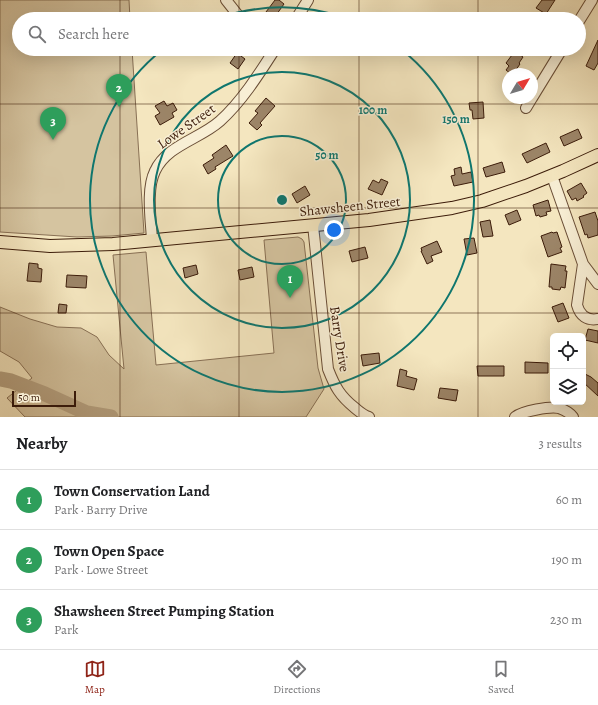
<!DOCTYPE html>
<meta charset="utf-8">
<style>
:root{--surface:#fff;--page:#f6f6f6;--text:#202124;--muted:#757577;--line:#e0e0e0;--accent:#8f2418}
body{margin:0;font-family:Alegreya,serif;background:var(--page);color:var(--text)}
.controls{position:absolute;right:12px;bottom:12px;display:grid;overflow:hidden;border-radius:6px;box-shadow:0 4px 16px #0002}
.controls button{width:36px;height:36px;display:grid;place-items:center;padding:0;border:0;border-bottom:1px solid var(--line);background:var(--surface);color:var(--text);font:20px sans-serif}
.compass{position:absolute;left:502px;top:68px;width:36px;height:36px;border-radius:50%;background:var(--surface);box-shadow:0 4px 16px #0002;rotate:52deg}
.scale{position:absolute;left:12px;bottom:10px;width:64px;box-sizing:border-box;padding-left:4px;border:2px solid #3c1c0a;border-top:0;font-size:11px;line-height:14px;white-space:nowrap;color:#3c1c0a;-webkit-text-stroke:3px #f8efd5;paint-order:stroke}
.you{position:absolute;left:334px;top:230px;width:14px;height:14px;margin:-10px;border:3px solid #fff;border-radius:50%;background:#1a73e8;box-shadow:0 0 0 6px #1a73e833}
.badge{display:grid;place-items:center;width:26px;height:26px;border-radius:50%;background:var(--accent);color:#fff;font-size:13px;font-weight:700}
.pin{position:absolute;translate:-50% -33px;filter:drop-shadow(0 1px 2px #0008)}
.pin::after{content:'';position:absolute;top:21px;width:14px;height:12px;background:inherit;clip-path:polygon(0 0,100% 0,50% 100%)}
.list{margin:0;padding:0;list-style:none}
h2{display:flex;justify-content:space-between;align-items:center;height:52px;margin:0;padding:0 16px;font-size:17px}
h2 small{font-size:13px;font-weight:400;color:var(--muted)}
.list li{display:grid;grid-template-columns:26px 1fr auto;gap:12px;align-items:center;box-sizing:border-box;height:60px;padding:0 16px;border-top:1px solid var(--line)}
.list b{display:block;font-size:15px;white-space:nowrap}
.list p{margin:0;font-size:13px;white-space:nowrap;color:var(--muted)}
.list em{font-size:13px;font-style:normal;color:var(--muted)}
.icon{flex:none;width:22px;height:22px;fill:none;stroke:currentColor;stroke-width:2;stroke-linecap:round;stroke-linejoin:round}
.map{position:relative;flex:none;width:598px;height:417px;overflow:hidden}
.search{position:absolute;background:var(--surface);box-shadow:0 4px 16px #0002;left:12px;right:12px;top:12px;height:44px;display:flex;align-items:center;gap:10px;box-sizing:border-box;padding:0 14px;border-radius:22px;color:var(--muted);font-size:15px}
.sheet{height:232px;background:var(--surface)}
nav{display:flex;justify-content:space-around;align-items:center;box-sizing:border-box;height:56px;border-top:1px solid var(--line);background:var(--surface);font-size:11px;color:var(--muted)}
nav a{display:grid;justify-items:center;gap:2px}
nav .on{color:var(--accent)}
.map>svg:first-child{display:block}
.green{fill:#d5c4a0;stroke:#887055}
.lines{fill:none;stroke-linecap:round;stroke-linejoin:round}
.river{stroke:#b5a181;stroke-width:15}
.building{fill:#9c8568;stroke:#3c1c0a}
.minor-casing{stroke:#6a4e37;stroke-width:12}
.major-casing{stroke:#3c1c0a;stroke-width:14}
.minor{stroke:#f8efd5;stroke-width:10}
.major{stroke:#f4e6bf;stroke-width:12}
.grid{fill:none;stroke:#3c1c0a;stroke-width:1;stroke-opacity:0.55}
.ring{fill:none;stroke:#0f766e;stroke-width:2}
.labels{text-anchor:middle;stroke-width:3;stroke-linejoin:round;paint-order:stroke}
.street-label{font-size:14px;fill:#3c1c0a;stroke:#f8efd5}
.centre{fill:#0f766e;stroke:#f8efd5;stroke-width:2}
.ring-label{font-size:12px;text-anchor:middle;font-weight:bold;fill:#0f766e;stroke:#f8efd5;stroke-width:3;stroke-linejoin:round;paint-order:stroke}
</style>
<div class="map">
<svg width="598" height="417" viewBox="0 0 598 417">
<rect width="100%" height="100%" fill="#f4e6bf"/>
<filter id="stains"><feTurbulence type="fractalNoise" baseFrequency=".005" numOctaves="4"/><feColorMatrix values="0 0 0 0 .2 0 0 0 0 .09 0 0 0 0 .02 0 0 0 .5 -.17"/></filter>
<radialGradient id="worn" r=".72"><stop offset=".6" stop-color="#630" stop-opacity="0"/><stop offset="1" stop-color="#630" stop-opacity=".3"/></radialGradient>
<path class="green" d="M0,0h129l1,19h-111v30h113l12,184 -32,3 -35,1 -77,-5z
M298,237l4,2 2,3 14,126 6,21 -18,28h-281l-18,-19 25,-20 -13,-16 -19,-11v-44l30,12 27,8 24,1 16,9 12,18 15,14 -11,-114 33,-3 10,113 118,-12 -10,-113z"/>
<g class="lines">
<path class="river" d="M0,379l11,2 34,13 42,19 24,4"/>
</g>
<path class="building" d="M275,0h4l5,4 -10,14 -8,-6z
M542,0h13l-9,14 -10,-6z
M598,40v23l-4,7 -8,-4z
M515,51l8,6 -4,6 1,1 -7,10h-2l-5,-4 3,-4 -3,-3z
M237,53l8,6 -7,10 -8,-6z
M266,98l9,8 -15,17 2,2 -5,5 -8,-7 9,-10 -3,-2z
M164,101l3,5 6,-3 4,7 -5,3 2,4 -14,8 -5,-9 5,-3 -5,-7z
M483,102l1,16 -11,1 -1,-9h-2l-1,-7z
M578,129l4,9 -18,8 -4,-9z
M546,143l4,9 -23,11 -5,-9z
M226,145l7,11 -18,11 1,2 -8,5 -5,-9 11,-7 -2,-3z
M502,162l3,10 -19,5 -3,-9z
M461,167l1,7 9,-2 2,10 -19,4 -3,-10 4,-1 -1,-6z
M381,179l7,3 -6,13 -14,-6 5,-9 6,3z
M581,183l6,10 -4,3 1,1 -7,4 -1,-3 -4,2 -5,-9z
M305,186l5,9 -13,8 -5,-9z
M548,200l3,11 -5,1 1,3 -7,2 -1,-2 -3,1 -3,-11z
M517,210l4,10 -12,5 -4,-10z
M595,212l3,9v14l-10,3 -1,-4 -2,1 -6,-18z
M490,220l3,16 -10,1 -3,-15z
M552,232l1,1 4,-1 5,15 -2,1 2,4 -14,5 -7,-21z
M474,238l3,15 -10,2 -3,-16z
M437,241l5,11 -11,4 2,5 -6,3 -6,-13h1l-1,-3z
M365,247l3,11 -16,4 -3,-11z
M29,263l9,1v4l4,1 -1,13 -14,-1z
M551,264l15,2 -1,5h2l-2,17 -4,-1 -1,3 -8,-1v-2h-3z
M196,265l2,9 -13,4 -2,-10z
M252,267l2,10 -14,3 -2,-10z
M67,275l20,1 -1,12 -20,-1z
M563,303l6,15 -11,4 -6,-15z
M59,304l8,1 -1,8h-8z
M588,329l10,2v12l-13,-3z
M379,353l1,10 -17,3 -2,-11z
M525,362l23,1v10h-23z
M477,366h27v10h-26z
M400,369l7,2 -1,5 11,3 -3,11 -17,-4z
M583,373l8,4 7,6v13l-15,-14z
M440,388l18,2 -2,11 -18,-3z"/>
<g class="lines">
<defs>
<path id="minor" d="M226,0l15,19
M296,19l12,-19
M579,21l13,-21
M532,98l30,-49
M526,108l6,-10
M552,176l31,88 15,20
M313,225l15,144c7,18 12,27 27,39 5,4 8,7 14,9
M152,240c-1,-20 -6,-51 3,-69 12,-26 45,-32 65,-50 22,-20 39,-47 55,-72
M583,264l-6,41c3,11 10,16 21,14
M515,417c8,-6 35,-11 44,-9 6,2 10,4 14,9"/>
<path id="major" d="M0,242l50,4 63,-2 256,-24 83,-12 30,-7 44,-15 37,-15 35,-16"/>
</defs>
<use href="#minor" class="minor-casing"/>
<use href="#major" class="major-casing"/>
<use href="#minor" class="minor"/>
<use href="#major" class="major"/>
</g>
<path class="grid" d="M120,0v19M239,0v19M359,0v19M478,0v19M120,49v368M239,49v368M359,49v368M478,49v368M0,104h598M0,208h598M0,313h598"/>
<g class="ring">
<circle cx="282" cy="200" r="64"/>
<circle cx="282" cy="200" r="128"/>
<path d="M219 18A192 192 0 0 1 345 18M402 50A192 192 0 1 1 162 50"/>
</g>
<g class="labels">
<g class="street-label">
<text transform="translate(186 126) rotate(-35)" y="5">Lowe Street</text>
<text transform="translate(350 206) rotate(-6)" y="5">Shawsheen Street</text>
<text transform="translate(340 339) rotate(81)" y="5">Barry Drive</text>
</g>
</g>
<circle cx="282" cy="200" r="6" class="centre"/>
<g class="ring-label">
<text x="373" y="114">100 m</text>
<text x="456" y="123">150 m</text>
<text x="327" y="159">50 m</text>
</g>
<rect width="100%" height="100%" filter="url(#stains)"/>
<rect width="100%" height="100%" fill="url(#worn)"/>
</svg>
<div class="controls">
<button><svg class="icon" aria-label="locate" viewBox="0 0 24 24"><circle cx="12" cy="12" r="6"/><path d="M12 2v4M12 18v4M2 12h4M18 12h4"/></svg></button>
<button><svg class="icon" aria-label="layers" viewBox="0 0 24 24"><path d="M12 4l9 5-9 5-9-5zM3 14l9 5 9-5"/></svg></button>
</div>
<svg class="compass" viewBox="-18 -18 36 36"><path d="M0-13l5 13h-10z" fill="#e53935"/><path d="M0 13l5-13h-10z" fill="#757577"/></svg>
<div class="scale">50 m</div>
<div class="you"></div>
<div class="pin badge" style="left:290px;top:298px;background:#2e9e5b">1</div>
<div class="pin badge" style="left:119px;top:107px;background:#2e9e5b">2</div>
<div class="pin badge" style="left:53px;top:140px;background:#2e9e5b">3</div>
<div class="search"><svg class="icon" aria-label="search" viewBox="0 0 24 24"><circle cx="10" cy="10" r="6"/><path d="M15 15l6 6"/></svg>Search here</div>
</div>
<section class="sheet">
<h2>Nearby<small>3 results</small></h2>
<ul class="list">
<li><span class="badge" style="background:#2e9e5b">1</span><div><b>Town Conservation Land</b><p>Park · Barry Drive</p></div><em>60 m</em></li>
<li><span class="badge" style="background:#2e9e5b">2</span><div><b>Town Open Space</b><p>Park · Lowe Street</p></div><em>190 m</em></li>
<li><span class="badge" style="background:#2e9e5b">3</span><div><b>Shawsheen Street Pumping Station</b><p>Park</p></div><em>230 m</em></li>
</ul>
</section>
<nav>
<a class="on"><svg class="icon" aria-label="map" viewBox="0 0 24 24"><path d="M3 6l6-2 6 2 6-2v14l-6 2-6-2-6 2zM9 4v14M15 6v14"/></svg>Map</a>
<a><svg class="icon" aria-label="directions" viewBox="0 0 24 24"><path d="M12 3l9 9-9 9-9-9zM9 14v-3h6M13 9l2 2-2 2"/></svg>Directions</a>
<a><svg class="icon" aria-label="saved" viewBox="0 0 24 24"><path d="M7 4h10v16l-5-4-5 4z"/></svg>Saved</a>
</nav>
